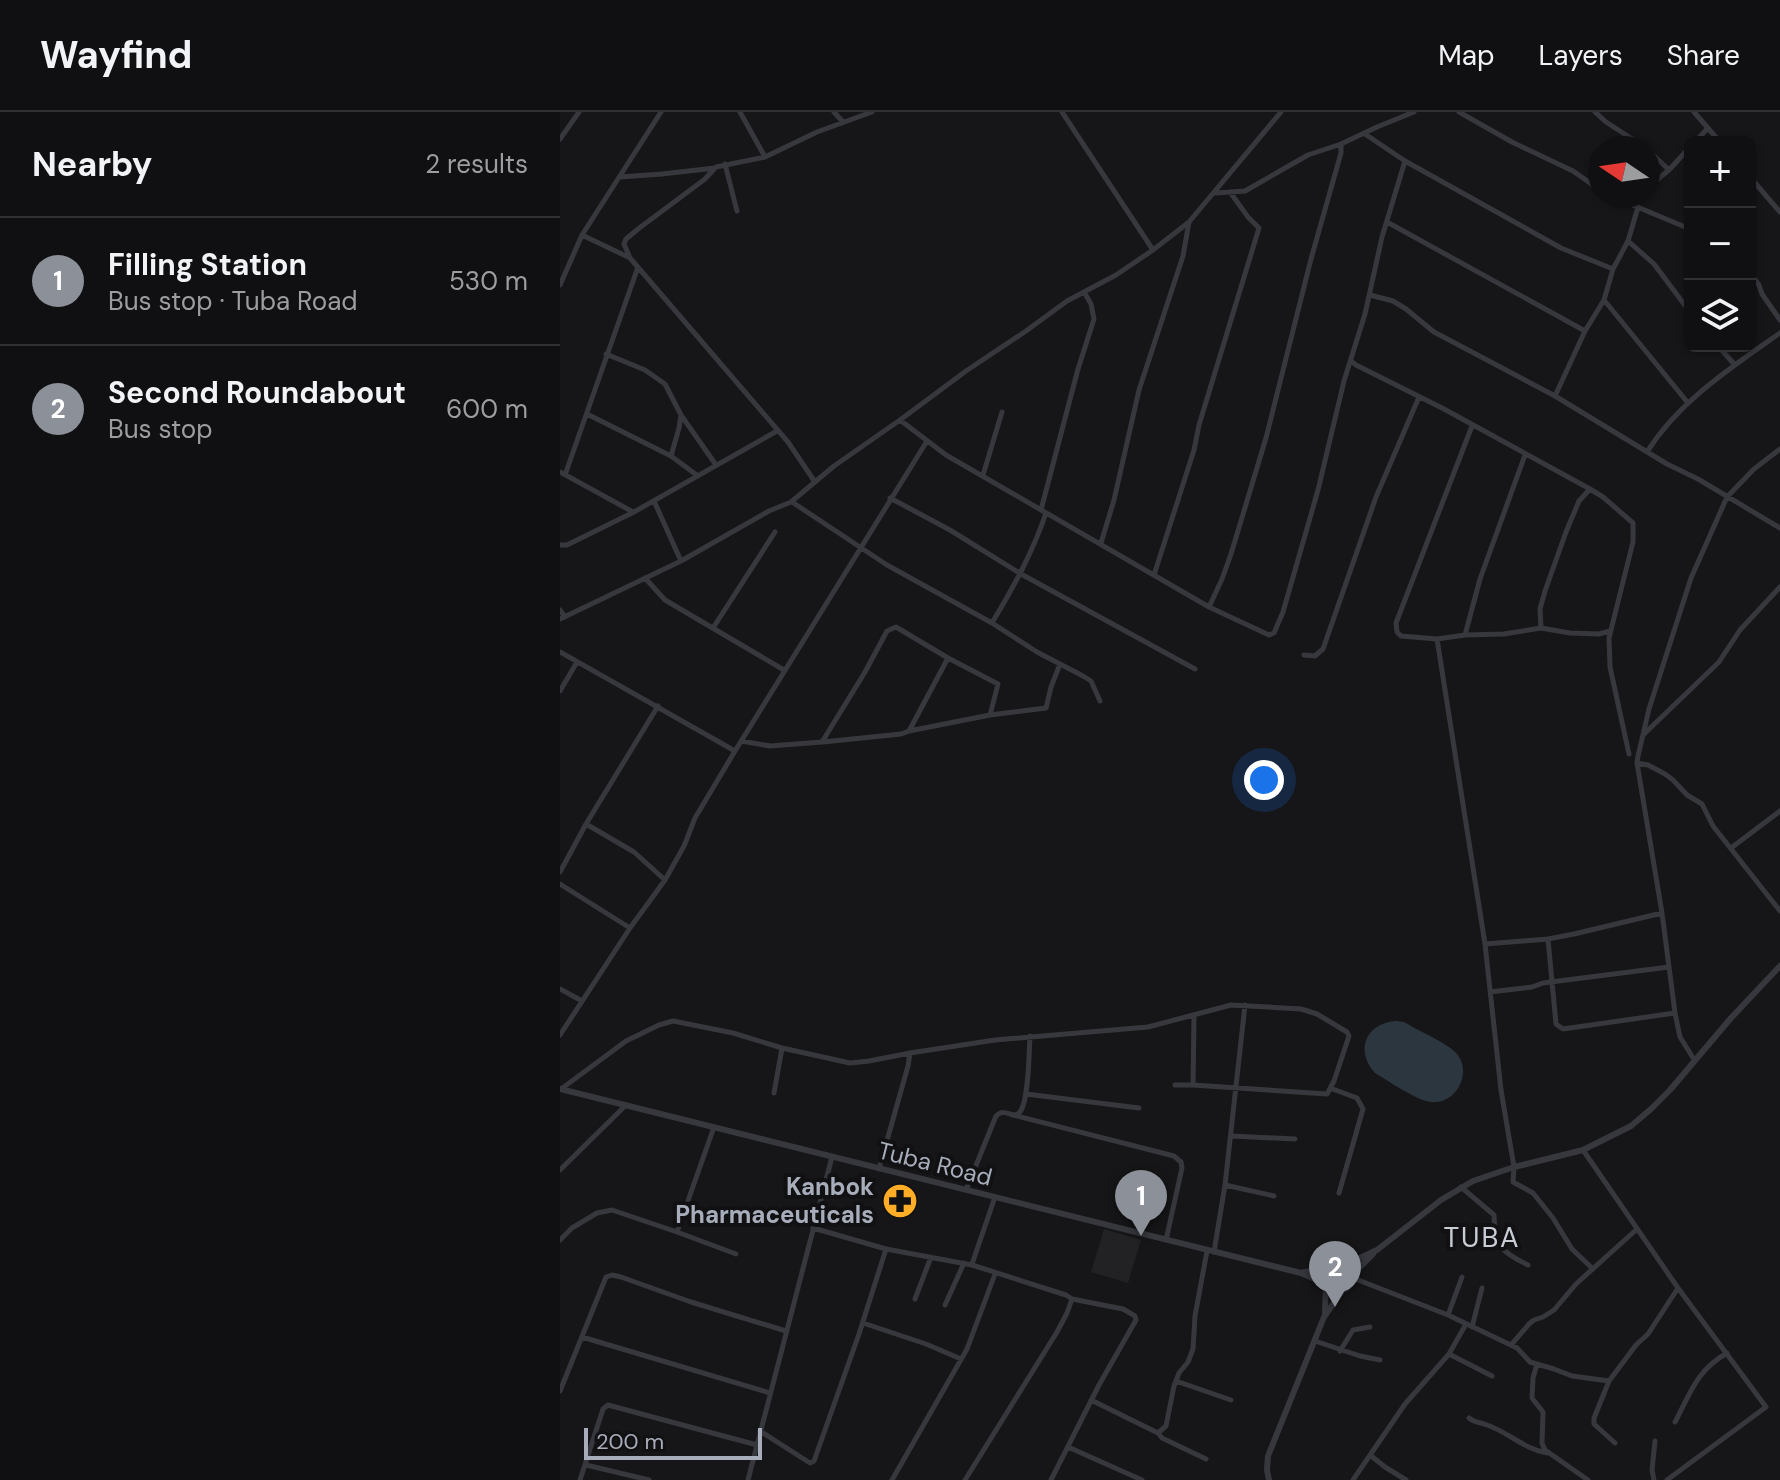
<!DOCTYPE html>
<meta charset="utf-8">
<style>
:root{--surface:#101012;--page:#19191b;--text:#f1f3f6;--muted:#9c9d9f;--line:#303032;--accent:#8c9099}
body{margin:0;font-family:"DM Sans",sans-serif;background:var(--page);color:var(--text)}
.controls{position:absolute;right:24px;top:24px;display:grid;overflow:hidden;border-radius:12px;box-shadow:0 2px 6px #0004}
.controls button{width:72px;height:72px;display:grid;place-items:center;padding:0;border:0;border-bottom:2px solid var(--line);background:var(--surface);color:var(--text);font:40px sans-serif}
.compass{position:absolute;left:1028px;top:24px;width:72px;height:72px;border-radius:50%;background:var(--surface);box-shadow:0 2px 6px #0004;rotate:283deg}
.scale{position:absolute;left:24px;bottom:20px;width:178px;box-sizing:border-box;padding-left:8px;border:4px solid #a7adba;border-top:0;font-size:22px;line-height:28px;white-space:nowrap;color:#a7adba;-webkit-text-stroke:6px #111113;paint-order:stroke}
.you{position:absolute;left:704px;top:668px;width:28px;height:28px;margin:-20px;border:6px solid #fff;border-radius:50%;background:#1a73e8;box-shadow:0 0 0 12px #1a73e833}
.badge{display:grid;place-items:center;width:52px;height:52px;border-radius:50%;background:var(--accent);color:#fff;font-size:26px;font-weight:700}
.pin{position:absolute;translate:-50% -66px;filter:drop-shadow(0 2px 4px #0008)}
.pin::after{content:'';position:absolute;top:42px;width:28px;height:24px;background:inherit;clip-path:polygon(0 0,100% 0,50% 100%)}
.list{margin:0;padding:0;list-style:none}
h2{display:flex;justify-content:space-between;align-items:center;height:104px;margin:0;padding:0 32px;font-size:34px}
h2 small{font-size:26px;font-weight:400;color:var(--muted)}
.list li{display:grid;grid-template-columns:52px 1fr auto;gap:24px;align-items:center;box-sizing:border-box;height:128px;padding:0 32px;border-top:2px solid var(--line)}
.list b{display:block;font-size:30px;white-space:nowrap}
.list p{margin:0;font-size:26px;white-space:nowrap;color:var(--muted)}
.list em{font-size:26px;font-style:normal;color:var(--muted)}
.icon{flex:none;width:44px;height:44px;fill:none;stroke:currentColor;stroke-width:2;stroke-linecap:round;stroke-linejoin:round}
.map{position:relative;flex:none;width:1220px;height:1368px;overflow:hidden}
header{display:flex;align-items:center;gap:48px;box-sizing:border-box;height:112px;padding:0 40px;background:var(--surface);border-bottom:2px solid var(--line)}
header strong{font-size:38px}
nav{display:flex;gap:44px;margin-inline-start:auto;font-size:28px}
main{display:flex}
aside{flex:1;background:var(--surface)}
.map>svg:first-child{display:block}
.built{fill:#222225}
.water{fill:#2b363e}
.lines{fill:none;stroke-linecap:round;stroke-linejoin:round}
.minor{stroke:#37383e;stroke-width:5}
.tertiary{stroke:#37383e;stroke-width:6}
.labels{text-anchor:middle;stroke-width:8;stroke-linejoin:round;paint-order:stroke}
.street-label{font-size:24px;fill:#a7adba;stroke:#111113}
.poi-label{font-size:24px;font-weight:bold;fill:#a7adba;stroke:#111113;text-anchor:end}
.quarter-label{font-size:28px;letter-spacing:2px;fill:#c8ccd5;stroke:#111113}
</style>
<header>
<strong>Wayfind</strong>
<nav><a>Map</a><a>Layers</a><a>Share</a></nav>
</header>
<main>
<aside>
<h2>Nearby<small>2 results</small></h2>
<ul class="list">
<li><span class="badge">1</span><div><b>Filling Station</b><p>Bus stop · Tuba Road</p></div><em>530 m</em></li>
<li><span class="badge">2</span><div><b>Second Roundabout</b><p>Bus stop</p></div><em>600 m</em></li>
</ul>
</aside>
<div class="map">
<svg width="1220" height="1368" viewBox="0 0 1220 1368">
<rect width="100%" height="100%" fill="#161618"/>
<path class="built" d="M544,1117l37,11 -13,43 -37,-11z"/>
<path class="water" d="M835,909l9,1c15,9 35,17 49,28 22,18 5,55 -22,52 -13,-1 -43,-21 -56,-29 -20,-22 -10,-49 20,-52z"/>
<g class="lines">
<path class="minor" d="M180,0l25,45
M274,0l9,10
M502,0l91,138
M899,0l53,30 61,29 27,19
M1035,0l11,10 40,26
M1134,0l26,30
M805,22l40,27 156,87 52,21
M0,27l19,-27
M1135,30l13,-14
M1088,38l21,20
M165,52l12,47
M60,65l42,-3 53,-6
M1190,65l30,35
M1088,75l21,-17 21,-23
M656,81l29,-2 63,-36 33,-11 36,-17 37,-15
M1051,84l79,33
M1068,92l10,-8
M827,110l198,109
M22,123l46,22
M1068,129l26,23 36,48
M1190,161l9,12 3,9 18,26
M0,173l22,-50 79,-123
M810,183l23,6 13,8 28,23 121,64 112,68 31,15 82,49
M1044,188l84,103
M1158,234l17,19
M46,242l39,16 20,14 16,31 35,50
M791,249l5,4 88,44 146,80 13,8 30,26v19l-24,96 1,29 19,87
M995,284l30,-65 19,-31 9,-31 15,-28 10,-34
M27,302l84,42 27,20
M340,308l46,35 263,152 60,28 5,-2 9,-21 35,-122 26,-109 21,-67 17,-77 23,-76
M912,314l-76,197 1,9 4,4 36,3 28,-4 39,-1 37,-6 29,5 29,1 11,-3
M1087,340c32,-51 85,-85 133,-119
M111,344l8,-28 2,-13
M0,360l73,40
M5,363l73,-208
M423,363l19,-63
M255,370l-27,-40 -158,-184 -6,-14 2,-5 12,-10 67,-50 11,-12 49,-10 52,-25 55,-20
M330,386l60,32 71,44 174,95
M94,389l27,60
M232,390l95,63 105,58 45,29 46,24 8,5 9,20
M481,398l37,-141 16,-50 -3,-15 -7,-12
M541,431l13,-43 25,-110 44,-134 6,-34
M0,433h7l67,-33 143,-81
M594,463l40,-125 5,-25 60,-197 -11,-11 -18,-25
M85,466l20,22 119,70
M649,495l13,-28 9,-25 35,-116 45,-179 30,-106v-9
M0,498l5,7
M0,507l121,-58 88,-50 22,-9 43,-36 66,-46 66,-49 60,-40 41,-30 49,-26 37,-25 36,-28 92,-110
M432,511c22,-37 40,-69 54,-110
M153,516l62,-96
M981,516l-1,-19 5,-18 21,-59 13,-31 11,-12
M905,523l15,-56 45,-124
M877,527l48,305 16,146 13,77 -1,15 20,11 20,25 19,31 21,20
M0,540l175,99
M744,543l11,1 8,-7 53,-152 43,-100
M0,579l17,-29
M349,619l81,-16 56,-7 5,-21 9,-23
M1083,623l76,-73 21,-32 40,-43
M181,629l29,5 52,-4 43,-70 22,-41 9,-4 52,31 50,26 -8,31
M263,630l78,-8 8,-3 39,-73
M1077,651l11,2 17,9 8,6 14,15 15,9 11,22 67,85
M26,712l48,28 31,28
M1171,736l49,-37
M0,760l26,-48 72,-118
M0,772l70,44
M988,827l8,85 7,5 112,-16
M925,832l63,-5 26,-5 88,-21
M0,877l22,12
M930,880l42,-5 11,-4 126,-16
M0,923l70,-107 35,-48 19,-34 11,-28 40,-67 192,-310
M1135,949l-15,-24 -5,-24 -13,-100 -25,-150 1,-7 11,-47 42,-131 36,-81 27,-28 26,-20
M633,973l1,-69
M770,976l27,10 6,11 -24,84
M1,977l65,-48 33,-16 14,-4 60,12 49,15 68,15 19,-2 41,-8 85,-13 153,-13 83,-22 70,4 16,5 30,18 2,4 -15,45 -7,13 -134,-9h-18
M214,981l8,-45
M466,982l113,14
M453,1003l161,41 7,6 1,6 -16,72
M671,1024l64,3
M1023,1038l95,138 88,119 -99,73
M319,1057l29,-103 2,-13
M0,1058l66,-65
M665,1073l49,11
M901,1075l33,28c1,31 7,37 34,50
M406,1078l30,-74c6,-6 10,-3 17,-1 2,0 5,-1 6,-2 10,-9 10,-62 11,-77
M253,1116l73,21 86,16 94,30 6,4 51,10 12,7 1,4 -37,65 -48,95
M117,1120l59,22
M0,1128l12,-12 25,-15 15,-3 65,22 37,-105
M654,1140l11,-67 20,-180
M412,1152l23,-67
M793,1166l95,37 69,33 13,14 24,7 18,7 37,5 27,-36 12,-11 30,-46
M355,1187l16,-42
M385,1193l19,-42
M888,1203l14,-38
M303,1211l63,21 35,15
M912,1215l10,-39
M22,1225l188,56
M755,1229l45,15 20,4
M951,1233l18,-21 5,-4 9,-3 11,-7 22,-26 61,-55
M780,1239l13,-21 17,-3
M889,1242l43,22
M977,1252l-4,14 -1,20 11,14 -1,31 3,7 43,30
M616,1269l55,19
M1049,1269l-15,37v6l21,19
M0,1279l46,-114 6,-2 9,2 70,25 95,29
M531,1288l67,33 4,5 44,21
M909,1306c6,5 11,4 18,7 21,7 37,24 60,28
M1115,1310c16,-30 21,-51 52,-69
M200,1319l50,32 4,-2 45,-127 27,-85
M598,1321l8,-7 8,-40 5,-13 9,-11 5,-13 2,-33 12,-65
M508,1335l74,33
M810,1343l15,12 21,13
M26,1353l63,15
M20,1368l23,-71 5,-4 149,40
M188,1368l84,-323
M332,1368l75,-131 28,-75
M405,1368l92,-148 10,-19 5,-14
M793,1368l52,-76 44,-50 17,-30
M1094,1368l-2,-10 3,-29"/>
<path class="tertiary" d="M0,977l741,184 23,10
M763 1164a15 15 0 1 1 30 0a15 15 0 1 1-30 0Z
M783,1150l17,-4 17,-8 64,-50 32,-19 41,-14 69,-17 48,-24 20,-17 19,-19 61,-72 49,-52
M741,1161l25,-6
M793,1162l20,-20
M765,1201l1,-28
M709,1368l-2,-10 1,-14 56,-139 18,-26"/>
</g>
<defs>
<symbol id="pharmacy-disc" viewBox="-11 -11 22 22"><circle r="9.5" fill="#ffad27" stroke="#111113"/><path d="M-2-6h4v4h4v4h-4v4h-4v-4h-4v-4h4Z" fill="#111"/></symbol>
</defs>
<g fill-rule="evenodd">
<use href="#pharmacy-disc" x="320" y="1069" width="40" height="40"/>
</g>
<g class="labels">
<g class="street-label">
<text transform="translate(375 1052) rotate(14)" y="8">Tuba Road</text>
</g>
<g class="poi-label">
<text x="314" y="1083">Kanbok<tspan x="314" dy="28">Pharmaceuticals</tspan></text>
</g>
<g class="quarter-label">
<text x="922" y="1135">TUBA</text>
</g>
</g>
</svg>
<div class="controls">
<button>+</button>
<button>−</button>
<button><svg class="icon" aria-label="layers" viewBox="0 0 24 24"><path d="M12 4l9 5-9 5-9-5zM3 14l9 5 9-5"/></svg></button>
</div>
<svg class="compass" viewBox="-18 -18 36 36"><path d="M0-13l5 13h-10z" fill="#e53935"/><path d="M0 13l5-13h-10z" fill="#9c9d9f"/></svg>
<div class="scale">200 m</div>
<div class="you"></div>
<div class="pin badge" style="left:581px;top:1124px">1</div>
<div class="pin badge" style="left:775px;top:1195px">2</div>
</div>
</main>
